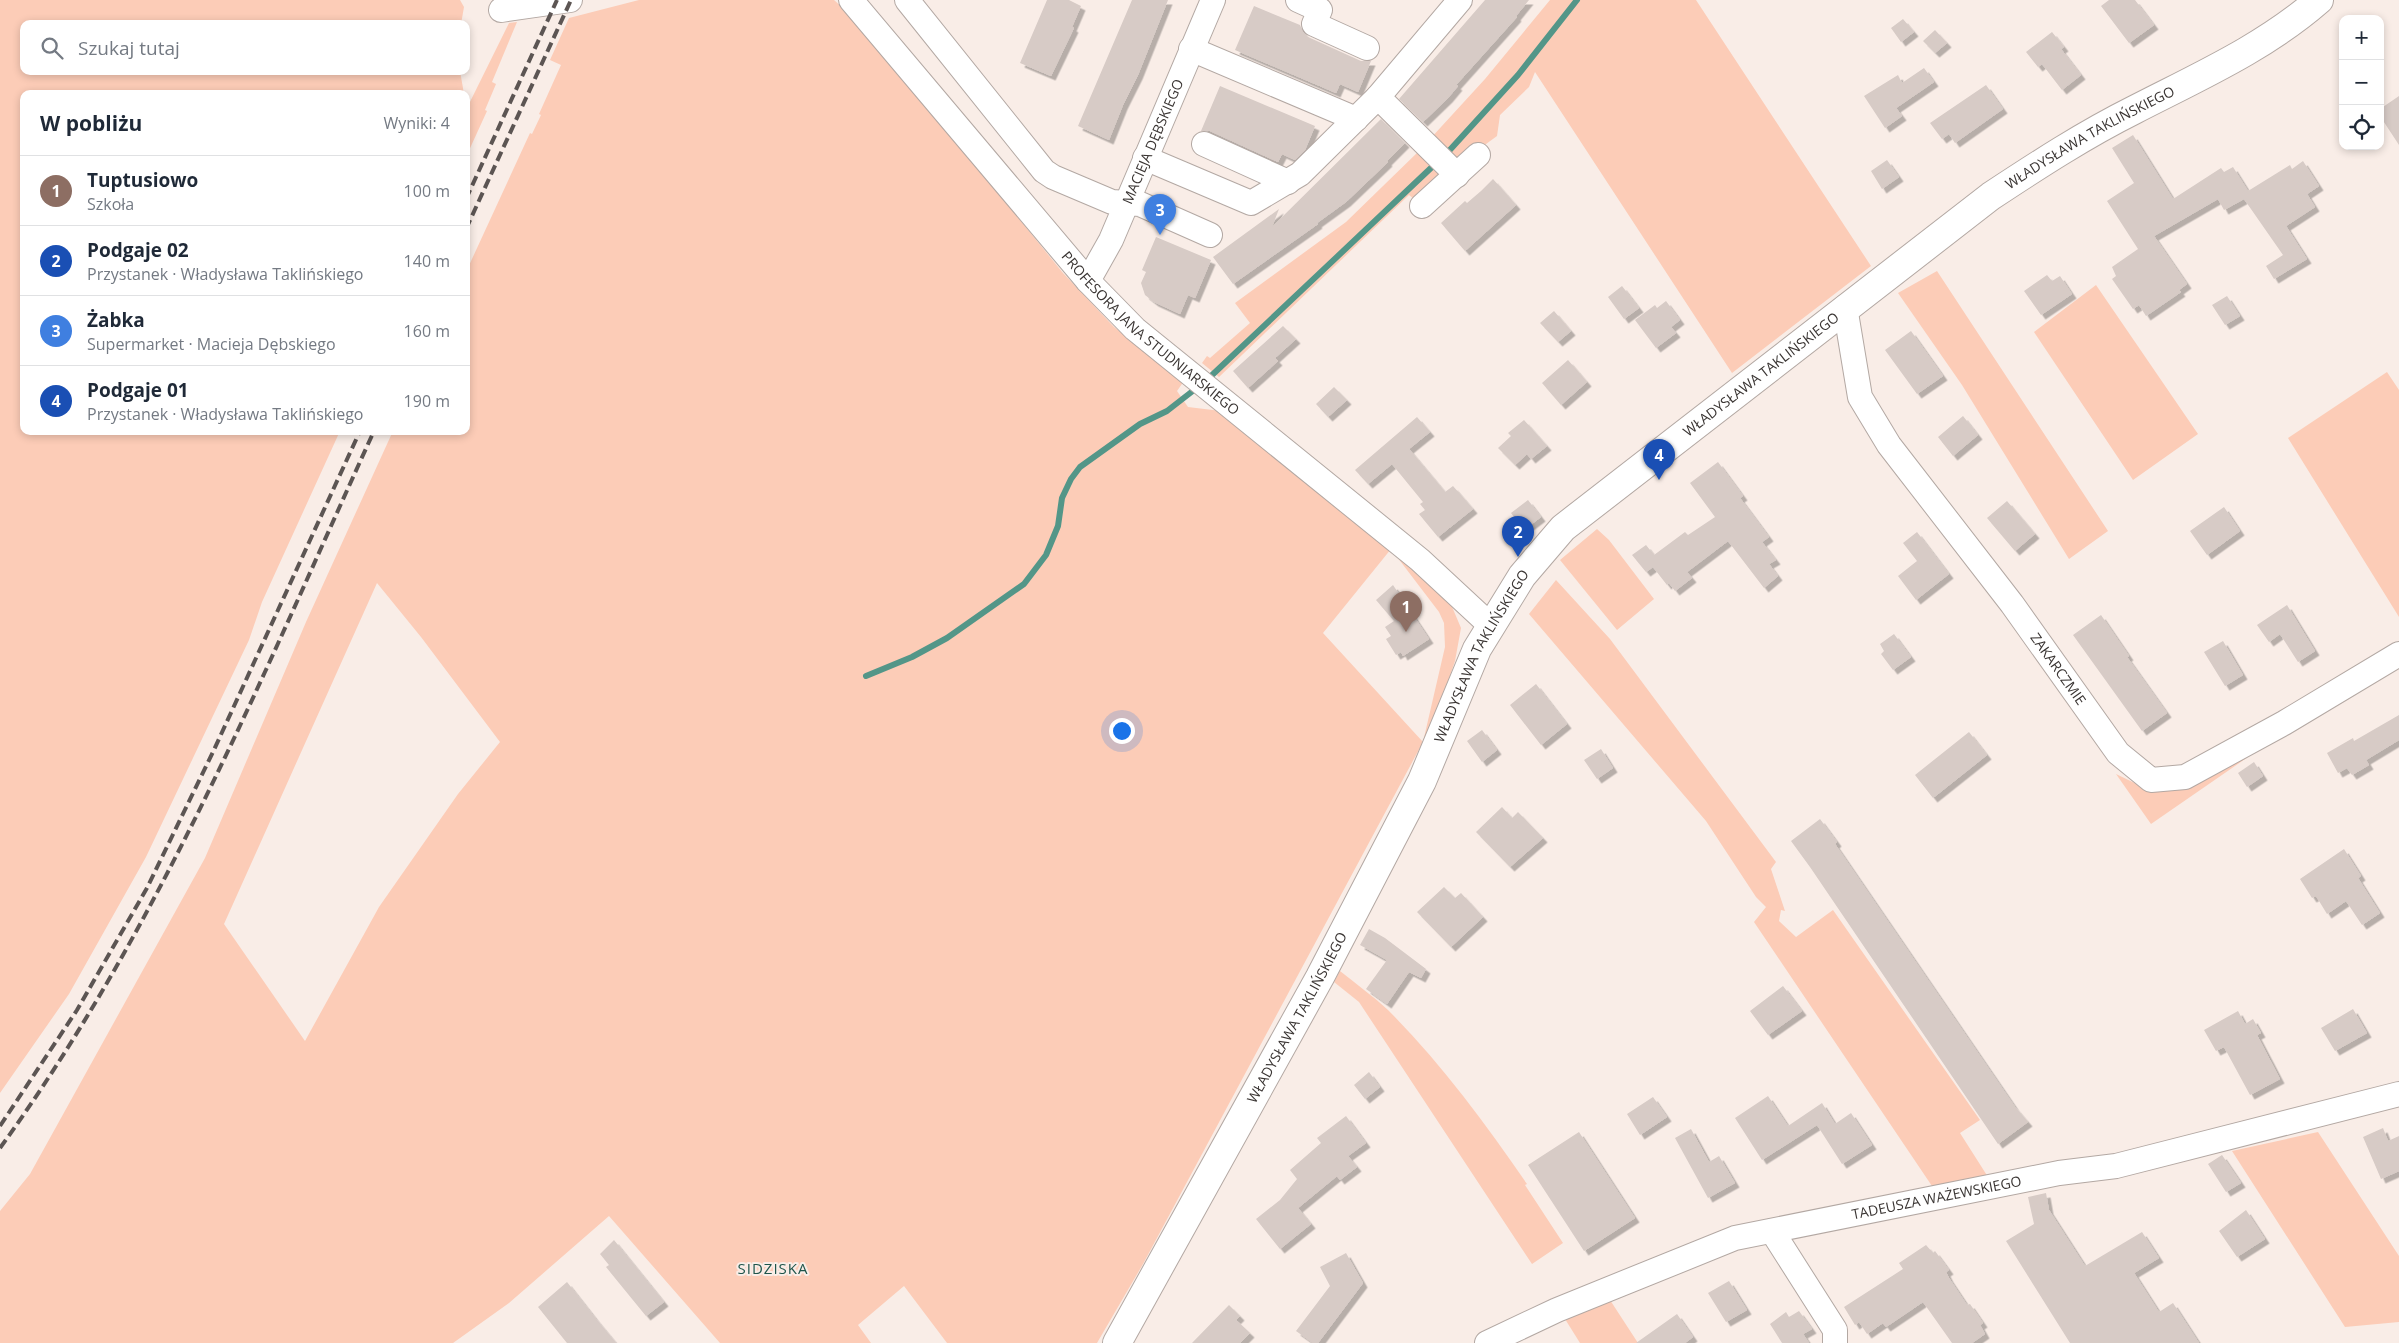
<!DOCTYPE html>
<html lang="pl">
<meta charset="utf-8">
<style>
:root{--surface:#fff;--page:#f2f2f3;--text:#1f2937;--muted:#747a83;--line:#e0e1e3;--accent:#0f766e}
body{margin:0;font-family:"Open Sans",sans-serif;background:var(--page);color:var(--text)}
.controls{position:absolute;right:15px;top:15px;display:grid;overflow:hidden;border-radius:10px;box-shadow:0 2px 8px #0003}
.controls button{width:45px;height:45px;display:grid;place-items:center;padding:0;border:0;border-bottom:1px solid var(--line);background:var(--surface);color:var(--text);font:25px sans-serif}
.you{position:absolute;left:1121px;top:730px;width:18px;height:18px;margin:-12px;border:4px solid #fff;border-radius:50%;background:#1a73e8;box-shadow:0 0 0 8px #1a73e833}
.badge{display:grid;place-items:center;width:32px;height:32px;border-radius:50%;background:var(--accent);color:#fff;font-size:16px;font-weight:700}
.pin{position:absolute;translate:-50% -41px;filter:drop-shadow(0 1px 2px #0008)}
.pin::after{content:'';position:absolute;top:26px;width:18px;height:15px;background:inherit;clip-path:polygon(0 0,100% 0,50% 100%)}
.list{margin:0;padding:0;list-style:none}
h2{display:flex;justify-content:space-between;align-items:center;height:65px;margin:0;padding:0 20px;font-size:21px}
h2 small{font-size:16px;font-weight:400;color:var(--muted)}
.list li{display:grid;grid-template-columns:32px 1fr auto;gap:15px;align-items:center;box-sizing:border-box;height:70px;padding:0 20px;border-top:1px solid var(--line)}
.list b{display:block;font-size:19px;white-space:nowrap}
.list p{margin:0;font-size:16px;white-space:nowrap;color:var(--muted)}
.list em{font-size:16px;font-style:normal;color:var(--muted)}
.icon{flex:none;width:28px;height:28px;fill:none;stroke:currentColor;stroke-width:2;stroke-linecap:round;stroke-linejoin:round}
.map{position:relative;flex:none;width:2399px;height:1343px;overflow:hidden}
.search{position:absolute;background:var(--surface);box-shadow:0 2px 8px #0003;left:20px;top:20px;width:450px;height:55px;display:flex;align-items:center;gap:12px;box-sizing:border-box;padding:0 18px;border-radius:10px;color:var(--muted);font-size:19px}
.panel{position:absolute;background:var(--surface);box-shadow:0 2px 8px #0003;left:20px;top:90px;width:450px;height:345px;border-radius:10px}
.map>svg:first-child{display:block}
.green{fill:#fcccb7;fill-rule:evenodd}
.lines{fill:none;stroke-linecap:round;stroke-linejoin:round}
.stream{stroke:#539688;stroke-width:6}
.building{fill:#d7cbc6;filter:url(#shadow)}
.street-casing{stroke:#b3a8a3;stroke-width:26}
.secondary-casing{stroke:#b3a8a3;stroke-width:30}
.street{stroke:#fff;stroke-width:24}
.secondary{stroke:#fff;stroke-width:28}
.rail{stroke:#5c5553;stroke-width:4;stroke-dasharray:10 5;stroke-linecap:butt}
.labels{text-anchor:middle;stroke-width:4;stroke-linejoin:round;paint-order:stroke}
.street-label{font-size:14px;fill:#3a3533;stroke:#f9ede7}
.neighbourhood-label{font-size:15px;letter-spacing:1px;fill:#1f554b;stroke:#f9ede7}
</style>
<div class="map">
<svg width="2399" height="1343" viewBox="0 0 2399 1343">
<defs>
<filter id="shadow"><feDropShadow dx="4.5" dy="4.5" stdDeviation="0" flood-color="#0004"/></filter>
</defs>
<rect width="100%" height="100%" fill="#f9ede7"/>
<path class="green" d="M0,0h460l4,7 -3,17h-437v47h436l4,23h-440v337h316l-78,171 -13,38 -103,217 -77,137 -69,99z
M639,0h195l26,23 203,250 51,54 70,54 -7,10 11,16 33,4 170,138 59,53 11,26 -6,33 -29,85 -3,-4 -280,522 -46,79h-150l-43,-57 -46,39 13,18h-151l-111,-127 -100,87 -56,40h-453v-132l30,-37 175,-316 101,-236 87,-191h73v-159l64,-139 2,1 9,-19 -2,-1 22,-49 -11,-5 19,-42zM1391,549l48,63 5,11 1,24 -22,95 -100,-109zM377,583l44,54 79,105 -42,52 -79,113 -74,134 -81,-117z
M1550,0h146l175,266 -139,107 -197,-301 -6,15 -29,28 -3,21 -41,30 -26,-27 55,-60z
M517,22l-25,60 4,2 -11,26 2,1 -21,46v-47l43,-87z
M1420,150l27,26 -28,27 -10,-8 -190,182 -17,-14 5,-7 3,2 40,-35 -15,-20 111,-81z
M1937,271l171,260 -39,28 -107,-174 -64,-92z
M2096,285l102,149 -65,46 -99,-148z
M2387,372l12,18v227l-111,-179z
M1597,529l12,11 45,59 -37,31 -57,-70z
M1556,580l54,59 166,223 -5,7 14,42 -4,-1 -2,11 17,16 37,-27 147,210 -20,13 28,44 -54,12 -180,-267 12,-15 -10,-10 -50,-76 -177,-207z
M2248,757l-97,67 -35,-50 33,16 42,-8z
M1340,971c16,13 33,25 48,39 52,52 97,113 139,174l-2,1 38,58 -31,21 -173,-262 -25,-20z
M2318,1132l81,124v66l-54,5 -113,-176z
M1610,1300l28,43h-58l-15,-24z"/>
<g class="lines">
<path class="stream" d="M1448,152l70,-77 59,-75
M1210,377l222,-210
M866,676l46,-19 35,-19 77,-54 22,-29 12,-29 4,-28 9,-19 9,-12 60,-43 27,-13 27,-21"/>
</g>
<path class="building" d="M1047,0h22l12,6 -9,21 2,1 -23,48 -31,-13z
M1132,0h36l-30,75 -15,30 -14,35 -31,-14z
M1485,0h44l-13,16 1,1 -61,68 2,1 -10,12 -25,24 -24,-23z
M2109,0h26l19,25 -25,18 -28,-37z
M1254,6l46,19 3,7 5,5 53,24h10l-13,31 -18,-8 -4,9 -101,-43z
M1903,19l11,13 -13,10 -10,-14z
M1935,30l12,13 -12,10 -12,-12z
M2052,32l12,15 -3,2 20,26 -19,15 -20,-26 -4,3 -12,-15z
M1924,68l10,14 -38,26 6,8 -17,12 -21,-32 34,-21 4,8z
M1986,85l17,24 -48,34 -6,-9 -7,5 -12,-16z
M1220,86l95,40 -10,24 -10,10 -13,-6 -4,8 -68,-31h-9z
M2399,96v49l-19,-29v-7z
M1381,119l24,24 -18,18 1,1 -42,40 -29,21 1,1 -85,60 -20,-27 66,-48 -7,18z
M2133,135l40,64 48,-31 3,4 9,-5 15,24 42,-26 2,4 11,-8 16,25 -12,8 8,13 -29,19 21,33 -33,20 -8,-13 17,-11 -39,-56 -20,11 -6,-11 -64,37 33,48 -8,6 2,2 -35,24 -7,-11 -6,4 -21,-30 4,-3 -4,-9 26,-18 -31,-48 27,-18 -22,-35z
M1887,160l12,17 -17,12 -11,-18z
M1493,179l23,26 -51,46 -24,-28 24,-22 2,2 14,-12z
M1156,237l55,23 -16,38 -7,-3 -8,19 -26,-12 -9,-7 -4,-12 5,-11 -4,-2z
M2047,275l5,6 8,-5 12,18 -31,21 -17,-24z
M1622,286l17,22 -15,11 -16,-22z
M2227,296l13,20 -15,9 -13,-20z
M1666,301l14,19 -9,7 5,6 -20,15 -21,-28 20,-15 2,3z
M1554,311l17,20 -13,11 -18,-19z
M1283,326l13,13 -21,19 3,3 -30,27 -15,-17z
M1911,331l32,45 -26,18 -32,-44z
M1568,360l19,22 -26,23 -19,-22z
M1334,387l13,13 -19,17 -12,-13z
M1963,416l15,19 -25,21 -15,-19z
M1417,417l13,15 -21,17 36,43 8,-6 20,23 -35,28 -19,-23 6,-4 -5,-6 3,-2 -31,-38 -24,20 -13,-14z
M1524,420l23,26 -16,13 -4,-5 -12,11 -17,-17 13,-12 -3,-3z
M1718,462l25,34 -3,2 29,39 -7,5 14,18 -7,4 9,12 -14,12 -36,-47 -41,31 5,6 -17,13 -6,-8 -2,2 -14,-18 -7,5 -14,-17 14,-10 8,10 31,-23 3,3 27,-18 -25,-34z
M1528,500l13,17 -17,13 -13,-17z
M2007,501l28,33 -20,17 -28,-33z
M2224,507l16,24 -33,24 -17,-24z
M1917,532l32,42 -33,26 -18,-24 19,-15 -14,-18z
M1393,585l36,54 -26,17 -2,-4 -5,3 -10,-16 5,-3 -6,-9 9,-6 -18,-21z
M2287,605l28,46 -17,11 -18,-28 -11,8 -12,-17z
M2101,615l28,41 -2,1 40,56 -25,18 -69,-96z
M1894,634l17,23 -18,13 -12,-16 3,-3 -4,-7z
M2223,641l20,34 -18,11 -21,-34z
M1536,684l31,40 -26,21 -31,-40z
M2399,715v25l-33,20 3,5 -17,10 -5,-7 -9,5 -11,-20 26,-15 1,3z
M1482,730l15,20 -15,12 -15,-21z
M1969,732l18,23 -54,43 -18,-23z
M1601,749l12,19 -16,11 -13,-19z
M2254,762l9,14 -16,11 -9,-14z
M1502,807l10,11 6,-6 25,26 -33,29 -34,-35z
M1820,819l17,23 -2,2 180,263 13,15 -30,22 -188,-277 -19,-26z
M2344,849l17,27 -3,2 22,35 -18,12 -16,-24 -19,13 -11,-18 -4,2 -12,-19z
M1444,887l11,11 6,-5 22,24 -32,30 -34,-35z
M1369,929l16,9 41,31 -5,9 -12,-6 -22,32 -21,-15 21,-29 -27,-15z
M1783,986l19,25 -34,24 -18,-24z
M2353,1009l14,24 -32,18 -14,-23z
M2238,1011l7,13 8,-5 8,14 -4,2 23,44 -30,16 -26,-48 -8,4 -12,-21z
M1369,1072l11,15 -15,12 -11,-14z
M1768,1096l20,30 34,-23 13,21 16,-11 21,32 -30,19 -25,-39 -55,35 -27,-42z
M1653,1097l14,20 -27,18 -13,-21z
M1346,1116l20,27 -18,13 9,11 -17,13 -3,-4 -39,32 13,16 -31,25 -24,-30 24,-19 17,-21 -7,-9 31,-27 -4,-5z
M2383,1128l5,13 11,-5v35l-18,8 -18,-42z
M1691,1129l18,33 10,-6 16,27 -27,15 -33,-60z
M1579,1132l56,86 -51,33 -56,-86z
M2222,1155l19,28 -15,9 -18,-28z
M2046,1193l3,17 36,56 57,-34 17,26 -25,15 25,39 14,-9 26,40h-129l-64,-102 28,-17 -6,-27z
M2246,1210l19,29 -28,18 -18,-26z
M614,1240l50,62 -18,14 -40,-49 3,-2 -9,-11z
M1926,1245l7,8 2,-2 14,19 -3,2 3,6 18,27 3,-1 13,19 -3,2 5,9 -13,9h-20l-29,-41 -37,25 -3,-4 -16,11 -8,-12 -4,3 -11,-18 59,-38 -4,-6z
M1346,1253l17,30 -45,60h-5l-17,-12 34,-45 -10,-19z
M1729,1281l18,29 -21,12 -18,-29z
M567,1282l29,37 20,24h-49l-29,-36z
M1229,1305l11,11 -4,4 14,13 -10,10h-48z
M1799,1311l13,18 -9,5 6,9h-27l-12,-19 16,-12 3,5z
M1677,1314l16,23 -8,6h-49z"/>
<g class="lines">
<defs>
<g id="street">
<path id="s1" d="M851,0l237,281 47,48 285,231 70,65"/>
<path d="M907,0l137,171 9,6 59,25 28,2 70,31"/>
<path d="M1298,0l22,10 -6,14 53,24"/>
<path d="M501,10l69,-10"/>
<path d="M1191,49l165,70"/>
<path d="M1378,97l79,78"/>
<path d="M1204,144l84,38"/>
<path d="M1145,158l106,45 49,-29 78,-77 82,-97"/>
<path d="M1422,206l56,-51"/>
<path id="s2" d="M1088,281l23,-41 102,-240"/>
<path id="s3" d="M1845,307l15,90 29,48 123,159 106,149 33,27 34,-3 99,-54 115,-69"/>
<path d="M1772,1231l63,99v13"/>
<path id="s4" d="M1487,1343l70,-33 178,-72 324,-65 57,-7 283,-72"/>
</g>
<g id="secondary">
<path id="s5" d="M1117,1343l203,-366 102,-196 55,-132 45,-73 41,-48 428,-332c47,-31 93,-61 143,-86 64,-33 130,-62 185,-110"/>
</g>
</defs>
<use href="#street" class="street-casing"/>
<use href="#secondary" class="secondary-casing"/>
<use href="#street" class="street"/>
<use href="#secondary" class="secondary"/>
<path class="rail" d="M466,199l91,-199
M466,229l105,-229
M0,1126l77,-116 70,-122 66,-136 147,-321
M0,1148c159,-219 262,-472 374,-717"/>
</g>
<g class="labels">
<g class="street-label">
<text dy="5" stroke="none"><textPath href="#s5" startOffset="1588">WŁADYSŁAWA TAKLIŃSKIEGO</textPath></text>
<text dy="5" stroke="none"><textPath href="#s2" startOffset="154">MACIEJA DĘBSKIEGO</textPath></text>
<text dy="5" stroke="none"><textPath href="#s1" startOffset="449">PROFESORA JANA STUDNIARSKIEGO</textPath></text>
<text dy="5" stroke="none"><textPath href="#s5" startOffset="1182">WŁADYSŁAWA TAKLIŃSKIEGO</textPath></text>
<text dy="5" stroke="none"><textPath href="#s5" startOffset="778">WŁADYSŁAWA TAKLIŃSKIEGO</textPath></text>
<text dy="5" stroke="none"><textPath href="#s3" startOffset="428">ZAKARCZMIE</textPath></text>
<text dy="5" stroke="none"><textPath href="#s5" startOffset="372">WŁADYSŁAWA TAKLIŃSKIEGO</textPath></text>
<text dy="5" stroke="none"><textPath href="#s4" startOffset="475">TADEUSZA WAŻEWSKIEGO</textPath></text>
</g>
<g class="neighbourhood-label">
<text x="773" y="1274">SIDZISKA</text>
</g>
</g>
</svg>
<div class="controls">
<button>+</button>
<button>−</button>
<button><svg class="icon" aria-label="locate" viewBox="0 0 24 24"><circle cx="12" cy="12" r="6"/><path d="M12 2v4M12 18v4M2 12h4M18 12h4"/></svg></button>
</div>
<div class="you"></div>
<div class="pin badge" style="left:1406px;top:632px;background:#8d6e63">1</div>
<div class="pin badge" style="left:1518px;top:557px;background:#1a4fb4">2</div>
<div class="pin badge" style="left:1160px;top:235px;background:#3f7fe0">3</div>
<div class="pin badge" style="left:1659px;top:480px;background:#1a4fb4">4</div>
<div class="search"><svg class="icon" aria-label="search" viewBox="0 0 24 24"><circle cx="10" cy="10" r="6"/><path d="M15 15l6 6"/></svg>Szukaj tutaj</div>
<section class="panel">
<h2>W pobliżu<small>Wyniki: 4</small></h2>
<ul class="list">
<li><span class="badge" style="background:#8d6e63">1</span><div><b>Tuptusiowo</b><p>Szkoła</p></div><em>100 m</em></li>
<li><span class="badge" style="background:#1a4fb4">2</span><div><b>Podgaje 02</b><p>Przystanek · Władysława Taklińskiego</p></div><em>140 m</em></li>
<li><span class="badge" style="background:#3f7fe0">3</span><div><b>Żabka</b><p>Supermarket · Macieja Dębskiego</p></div><em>160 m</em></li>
<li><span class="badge" style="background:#1a4fb4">4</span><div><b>Podgaje 01</b><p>Przystanek · Władysława Taklińskiego</p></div><em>190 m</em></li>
</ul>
</section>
</div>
